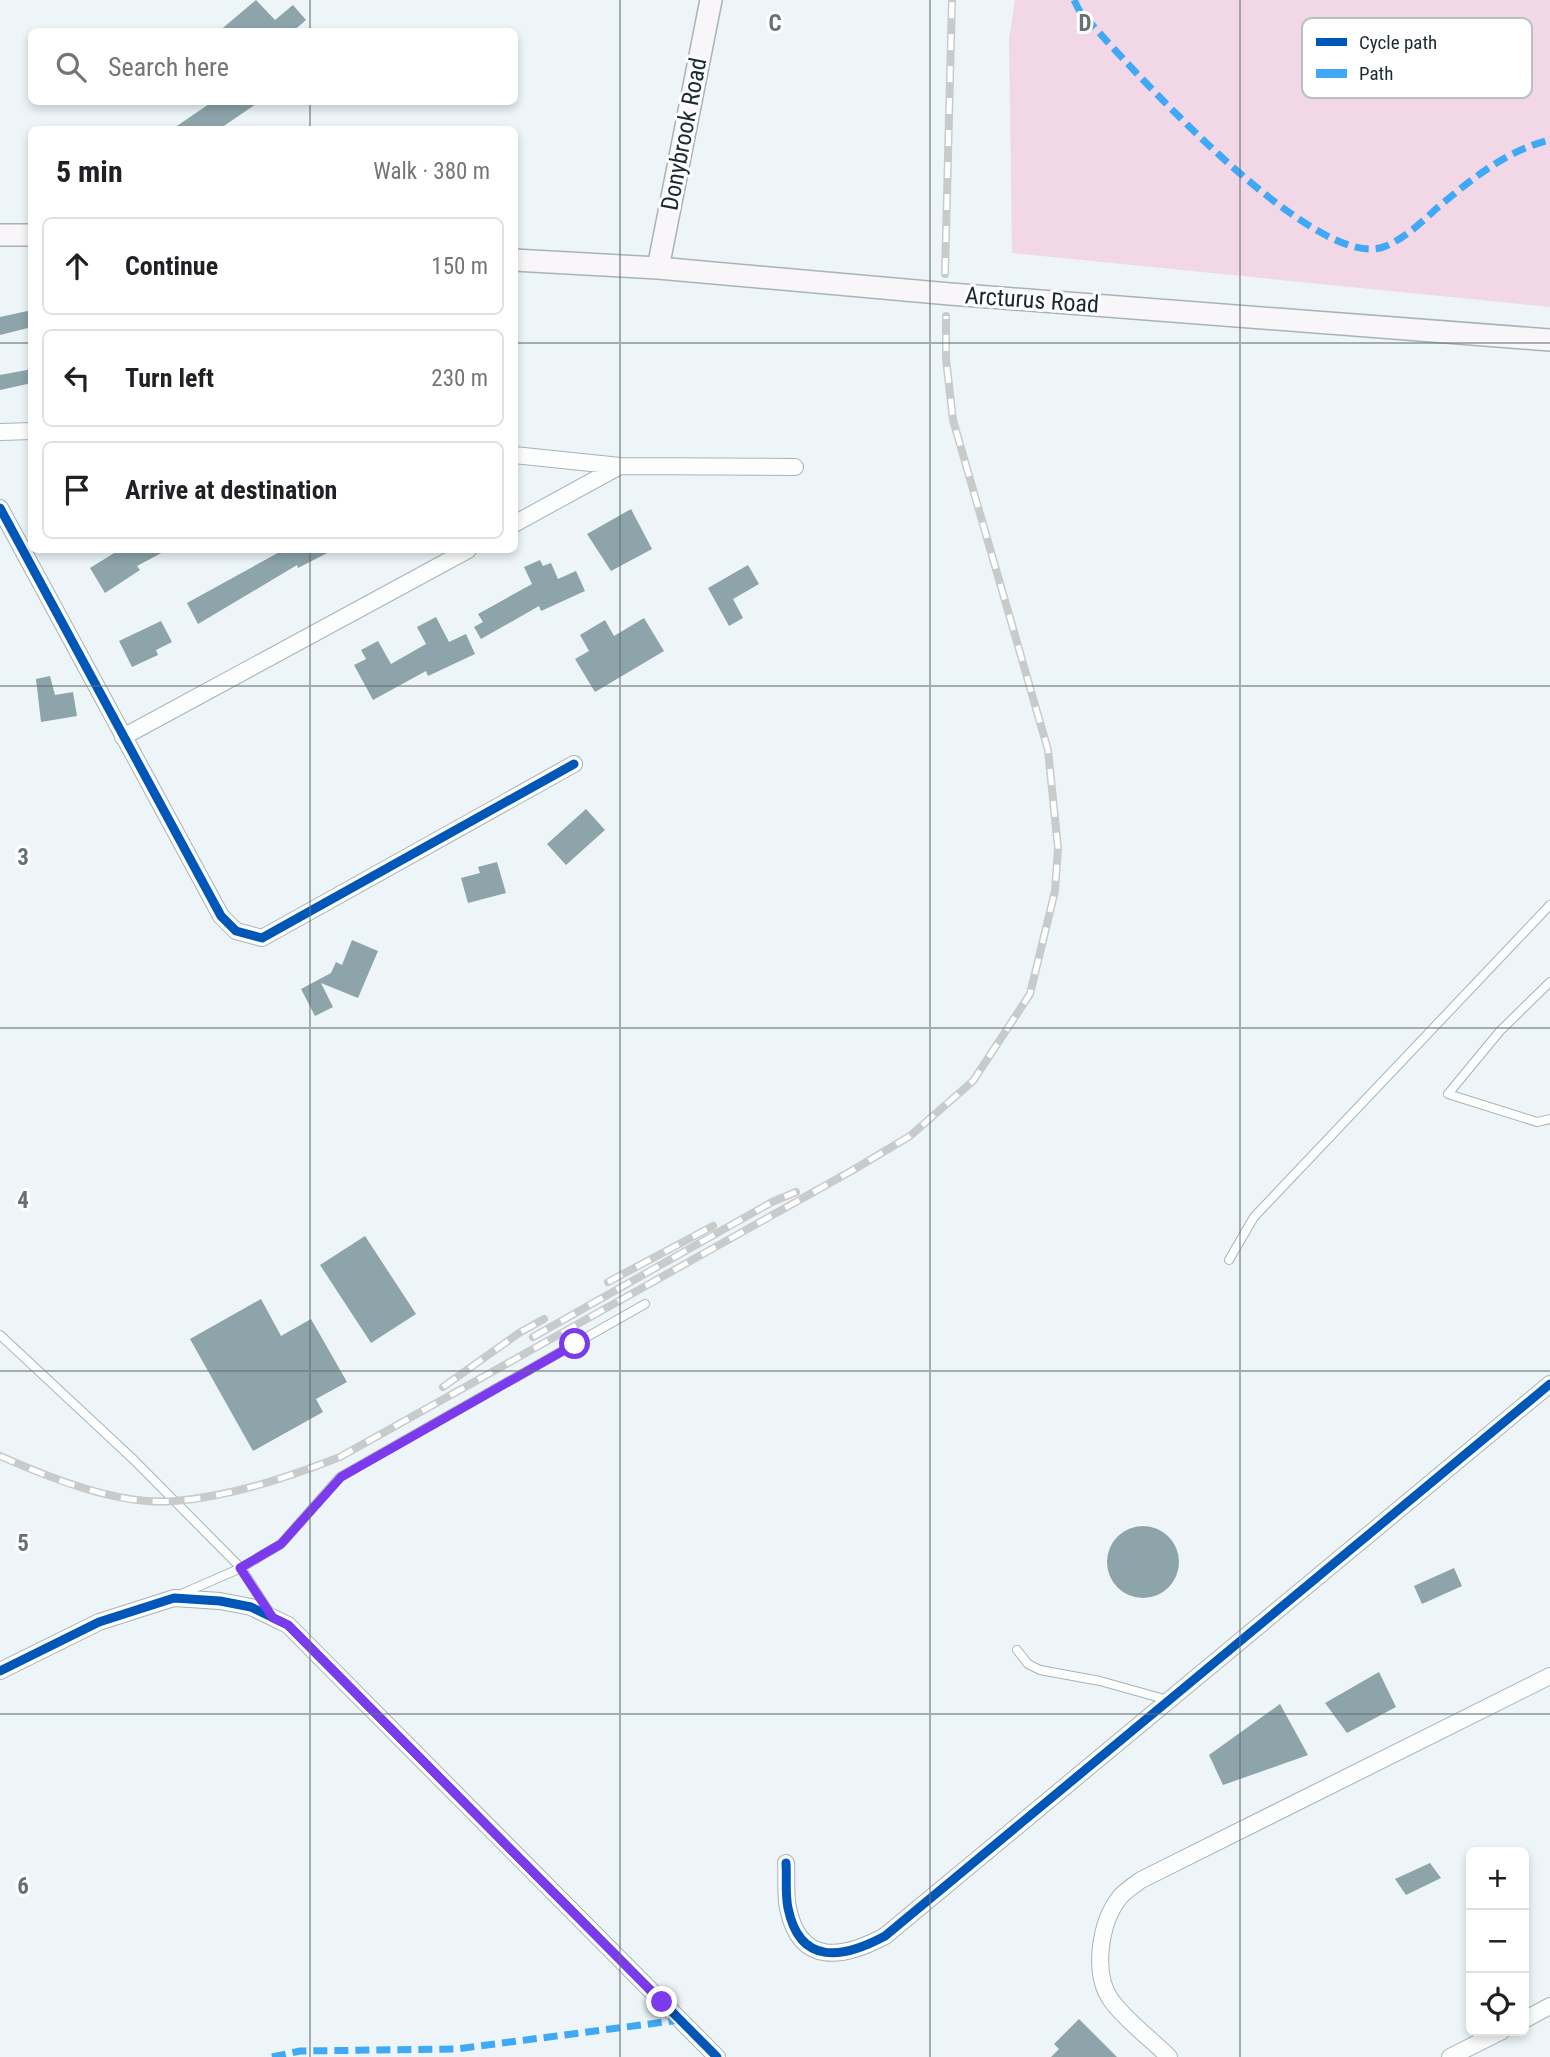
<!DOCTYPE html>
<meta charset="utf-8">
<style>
:root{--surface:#fff;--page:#f2f2f2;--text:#202124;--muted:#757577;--line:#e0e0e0}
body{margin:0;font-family:"Roboto Condensed",sans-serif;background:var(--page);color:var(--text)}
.controls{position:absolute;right:21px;bottom:21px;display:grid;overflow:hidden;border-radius:10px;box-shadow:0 4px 10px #0003}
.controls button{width:63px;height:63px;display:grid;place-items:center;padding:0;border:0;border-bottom:2px solid var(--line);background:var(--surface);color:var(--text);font:35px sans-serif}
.stop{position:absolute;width:21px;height:21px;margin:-16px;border:5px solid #7c3aed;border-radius:50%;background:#fff}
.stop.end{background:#7c3aed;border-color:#fff;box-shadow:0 2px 7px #0008}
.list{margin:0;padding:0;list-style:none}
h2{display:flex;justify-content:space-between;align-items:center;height:91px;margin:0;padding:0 28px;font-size:30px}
h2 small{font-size:23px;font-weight:400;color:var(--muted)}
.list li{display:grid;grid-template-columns:46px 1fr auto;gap:21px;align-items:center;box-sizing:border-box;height:98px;margin:0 14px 14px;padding:0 14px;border:2px solid var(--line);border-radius:10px}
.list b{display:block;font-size:26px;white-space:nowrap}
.list em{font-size:23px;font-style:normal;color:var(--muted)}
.icon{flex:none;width:38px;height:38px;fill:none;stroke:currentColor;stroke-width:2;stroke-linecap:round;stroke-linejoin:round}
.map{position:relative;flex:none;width:1550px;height:2057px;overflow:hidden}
.search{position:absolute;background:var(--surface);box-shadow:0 4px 10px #0003;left:28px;top:28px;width:490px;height:77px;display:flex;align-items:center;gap:18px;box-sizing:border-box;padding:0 24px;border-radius:10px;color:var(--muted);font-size:26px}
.panel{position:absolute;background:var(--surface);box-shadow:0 4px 10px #0003;left:28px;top:126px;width:490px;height:427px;border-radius:10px}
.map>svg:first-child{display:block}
.green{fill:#f2d7e7}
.building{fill:#8ca4aa}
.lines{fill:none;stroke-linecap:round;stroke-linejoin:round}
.lane-casing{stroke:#a8b3b7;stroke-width:10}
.street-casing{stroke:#a8b3b7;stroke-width:18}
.secondary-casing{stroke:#a8b3b7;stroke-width:24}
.lane{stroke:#fcfefe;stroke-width:8}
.street{stroke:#fcfefe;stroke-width:16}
.secondary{stroke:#f8f6f8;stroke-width:21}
.rail-casing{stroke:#c8cbcc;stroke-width:8}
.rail{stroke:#fff;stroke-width:5;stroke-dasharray:16;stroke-linecap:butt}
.quiet{stroke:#3fa9f5;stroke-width:7;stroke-dasharray:14 7;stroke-linecap:butt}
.cycleway-casing{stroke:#fff;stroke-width:13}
.cycleway{stroke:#0057b8;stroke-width:9}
.route{stroke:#7c3aed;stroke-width:9}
.grid{fill:none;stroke:#647175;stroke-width:2;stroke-opacity:0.55}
.labels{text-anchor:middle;stroke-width:6;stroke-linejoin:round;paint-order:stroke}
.street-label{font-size:24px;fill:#1a2a2f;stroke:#fff}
.key{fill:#fff;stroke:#babfc1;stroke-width:2}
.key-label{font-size:19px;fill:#1a2a2f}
.grid-label{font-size:23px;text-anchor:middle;font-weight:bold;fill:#647175;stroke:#fff;stroke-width:6;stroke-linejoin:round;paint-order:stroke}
</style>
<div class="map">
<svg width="1550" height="2057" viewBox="0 0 1550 2057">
<rect width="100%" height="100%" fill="#edf5f8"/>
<path class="green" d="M1015,0h535v307l-538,-54 -3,-214z"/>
<path class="building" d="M256,0l19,20 18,-15 13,15 -14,12h-74z
M212,102h47l-41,28h-47z
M32,310v17l-32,8v-18z
M32,369v14l-32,7v-15z
M631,509l21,40 -41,22 -24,-37z
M119,550h48l-30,16 3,4 -35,23 -15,-25z
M283,550h50l-35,18 -1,-3 -99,59 -11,-21z
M540,560l3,6 8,-3 7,16 18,-8 9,20 -44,20 -2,-5 -58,33 -7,-12 9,-5 -5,-8 54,-30 -8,-17z
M748,565l11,19 -26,15 10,19 -14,8 -21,-38z
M436,617l13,25 17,-8 9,20 -47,22 -2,-5 -53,29 -19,-35 12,-6 -5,-9 17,-9 13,23 35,-20 -9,-17z
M644,618l20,33 -69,41 -20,-33 14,-8 -9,-16 25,-15 9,16z
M161,621l11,21 -16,8 2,5 -26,12 -13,-26z
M50,676l5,19 18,-3 4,24 -36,6 -5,-43z
M586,809l19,21 -39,35 -19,-21z
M497,862l9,31 -38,10 -7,-25 19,-5 -2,-6z
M352,940l26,11 -20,47 -37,-15 12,24 -18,9 -14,-27 30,-16 5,-11 6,3z
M365,1236l51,78 -45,29 -51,-78z
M261,1299l20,37 30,-17 36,63 -31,17 7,13 -70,39 -63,-112z
M1107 1562a36 36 0 1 1 72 0a36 36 0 1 1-72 0Z
M1454,1568l8,18 -40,18 -8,-18z
M1379,1672l17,35 -49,26 -22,-30z
M1280,1704l28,51 -85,30 -14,-30z
M1430,1863l11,15 -35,17 -11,-16z
M1079,2019l38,38h-66l8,-8 -5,-5z"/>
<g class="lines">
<defs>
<path id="lane" d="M1550,982l-50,49 -52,63 89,28 13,-3
M1229,1260l25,-43 296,-312
M0,1335l134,125 107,108 29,45
M179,1595l62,-27 40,-24 59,-67 305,-173
M1017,1650l11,14 12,6 60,11 68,19"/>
<path id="street" d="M0,432l32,-1
M514,455l106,11 175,1
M0,508l221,408 15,15 26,7 312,-174
M514,524l106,-58
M123,737l345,-187
M0,1671l99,-49 75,-24 46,3 31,6 37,18 429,432
M786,1863c1,14 -1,31 2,45 12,59 56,50 97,28l665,-552
M1524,2020l26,-14
M1169,2057c-18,-18 -43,-36 -58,-57 -19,-27 -11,-78 9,-103 5,-6 14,-12 21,-17l409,-204
M1450,2057l52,-26"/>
<path id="secondary" d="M0,235h32
M514,260l144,8 292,26 600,46
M658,268l53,-268"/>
</defs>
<use href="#lane" class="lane-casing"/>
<use href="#street" class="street-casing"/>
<use href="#secondary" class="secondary-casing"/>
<use href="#lane" class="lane"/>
<use href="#street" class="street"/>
<use href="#secondary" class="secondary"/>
<defs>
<path id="rail" d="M945,274l7,-274
M608,1282l105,-56
M533,1337l239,-135 24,-10
M443,1387l76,-54 25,-14
M0,1456c50,22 119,50 175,45 57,-5 111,-23 165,-44l513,-287 57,-34 63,-55 57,-87 25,-103 3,-43 -10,-98 -95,-330 -7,-61v-43"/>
</defs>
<use href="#rail" class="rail-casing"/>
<use href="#rail" class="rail"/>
<path class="quiet" d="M1074,0l5,10c45,51 238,267 307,236 19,-8 36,-24 51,-38 35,-29 68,-57 113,-68
M272,2057l28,-6 156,-2 224,-29"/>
<defs>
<path id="cycleway" d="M0,508l221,408 15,15 26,7 312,-174
M0,1671l99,-49 75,-24 46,3 31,6 37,18 429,432
M786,1863c1,14 -1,31 2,45 12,59 56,50 97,28l665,-552"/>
</defs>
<use href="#cycleway" class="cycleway-casing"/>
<use href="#cycleway" class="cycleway"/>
</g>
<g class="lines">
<path class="route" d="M575,1344l-234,133 -60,67 -41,24 33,50 15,7 374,377"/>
</g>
<path class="grid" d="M310,0v32M620,0v2057M930,0v2057M1240,0v2057M310,102v28M0,343h32M514,343h1036M310,550v1507M0,686h1550M0,1028h1550M0,1371h1550M0,1714h1550"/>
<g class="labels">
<g class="street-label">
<text transform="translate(684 134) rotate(-79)" y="8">Donybrook Road</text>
<text transform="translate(1032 300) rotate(4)" y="8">Arcturus Road</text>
</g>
</g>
<rect x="1302" y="18" width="230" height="80" rx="10" class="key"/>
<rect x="1316" y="38" width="31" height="8" fill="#0057b8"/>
<rect x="1316" y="69" width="31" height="9" fill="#3fa9f5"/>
<g class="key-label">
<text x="1359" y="49">Cycle path</text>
<text x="1359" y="80">Path</text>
</g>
<g class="grid-label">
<text x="775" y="31">C</text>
<text x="1085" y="31">D</text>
<text x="23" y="865">3</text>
<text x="23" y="1208">4</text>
<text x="23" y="1551">5</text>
<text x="23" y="1894">6</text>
</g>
</svg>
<div class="controls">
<button>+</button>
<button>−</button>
<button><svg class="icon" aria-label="locate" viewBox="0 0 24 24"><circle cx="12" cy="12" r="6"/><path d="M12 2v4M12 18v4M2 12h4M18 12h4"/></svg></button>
</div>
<div class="stop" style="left:575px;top:1344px"></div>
<div class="stop end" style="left:662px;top:2002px"></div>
<div class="search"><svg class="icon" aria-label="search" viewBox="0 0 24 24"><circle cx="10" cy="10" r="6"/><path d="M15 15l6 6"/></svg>Search here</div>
<section class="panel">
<h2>5 min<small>Walk · 380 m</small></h2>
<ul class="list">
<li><svg class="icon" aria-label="ahead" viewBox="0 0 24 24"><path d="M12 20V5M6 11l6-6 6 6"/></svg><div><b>Continue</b></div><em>150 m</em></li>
<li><svg class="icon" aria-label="left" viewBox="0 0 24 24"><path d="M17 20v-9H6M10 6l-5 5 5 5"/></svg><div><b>Turn left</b></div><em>230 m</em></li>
<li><svg class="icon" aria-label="arrive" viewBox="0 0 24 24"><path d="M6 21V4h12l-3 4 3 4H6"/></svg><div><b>Arrive at destination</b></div></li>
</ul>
</section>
</div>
